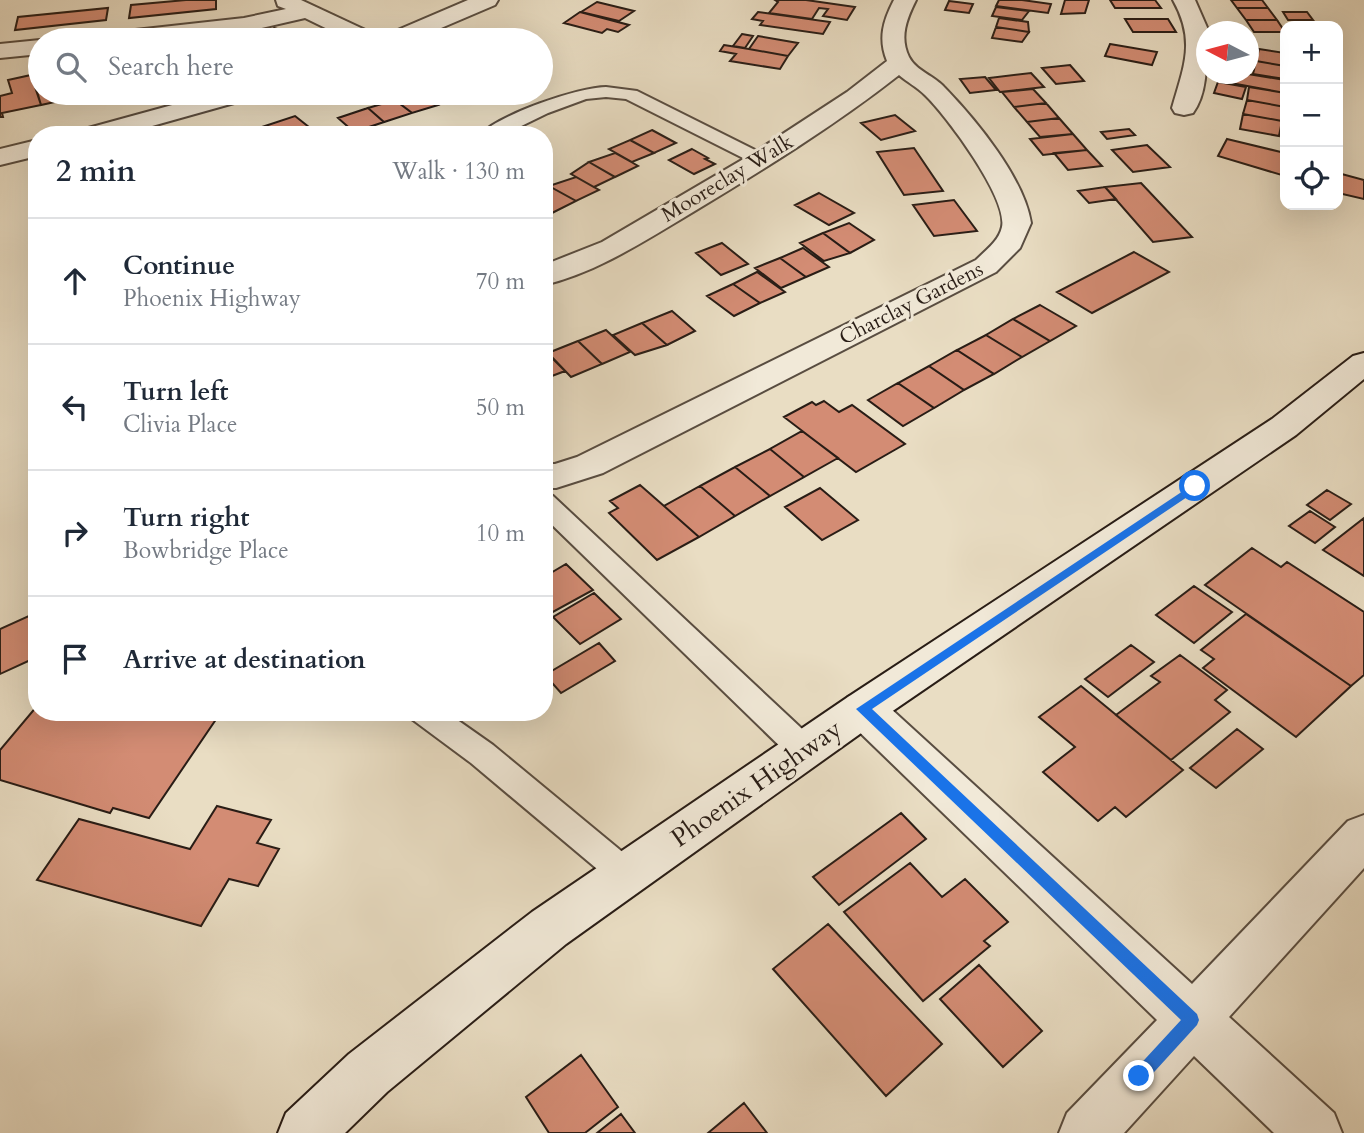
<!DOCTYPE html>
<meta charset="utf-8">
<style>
:root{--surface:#fff;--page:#f6f6f7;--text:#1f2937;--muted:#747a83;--line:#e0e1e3}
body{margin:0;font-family:Cardo,serif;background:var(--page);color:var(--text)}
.controls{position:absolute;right:21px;top:21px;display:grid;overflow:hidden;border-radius:14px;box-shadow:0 7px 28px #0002}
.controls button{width:63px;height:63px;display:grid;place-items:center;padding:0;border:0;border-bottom:2px solid var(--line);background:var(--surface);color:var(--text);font:35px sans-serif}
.compass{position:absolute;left:1196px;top:21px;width:63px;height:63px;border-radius:50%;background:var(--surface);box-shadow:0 7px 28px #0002;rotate:276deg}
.stop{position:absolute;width:21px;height:21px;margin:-16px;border:5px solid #1a73e8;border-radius:50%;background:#fff}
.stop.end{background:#1a73e8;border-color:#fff;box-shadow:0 2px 7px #0008}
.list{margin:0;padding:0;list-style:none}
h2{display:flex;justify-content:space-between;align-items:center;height:91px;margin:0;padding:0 28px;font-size:30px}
h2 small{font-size:23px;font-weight:400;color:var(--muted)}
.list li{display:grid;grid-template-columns:46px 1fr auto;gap:21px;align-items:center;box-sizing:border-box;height:126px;padding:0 28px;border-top:2px solid var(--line)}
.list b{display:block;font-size:26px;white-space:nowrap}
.list p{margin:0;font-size:23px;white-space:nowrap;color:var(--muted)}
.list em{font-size:23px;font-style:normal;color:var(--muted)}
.icon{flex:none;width:38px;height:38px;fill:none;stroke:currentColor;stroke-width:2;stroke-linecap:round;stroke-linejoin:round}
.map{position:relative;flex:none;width:1364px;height:1133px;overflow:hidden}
.search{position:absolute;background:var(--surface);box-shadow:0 7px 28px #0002;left:28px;top:28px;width:525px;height:77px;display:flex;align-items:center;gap:18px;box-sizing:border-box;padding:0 24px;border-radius:38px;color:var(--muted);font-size:26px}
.panel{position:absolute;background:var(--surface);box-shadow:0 7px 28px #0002;left:28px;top:126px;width:525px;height:595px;border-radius:28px}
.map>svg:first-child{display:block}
.building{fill:#d38c74;stroke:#291d16;stroke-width:2}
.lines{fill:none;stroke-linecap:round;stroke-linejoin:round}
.service-casing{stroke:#594d41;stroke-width:4}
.minor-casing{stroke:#594d41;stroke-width:4}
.secondary-casing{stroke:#291d16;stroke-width:4}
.service{fill:#f1e9d8;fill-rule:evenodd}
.minor{fill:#f1e9d8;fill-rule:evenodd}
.secondary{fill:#f1e9d8;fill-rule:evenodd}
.route{fill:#1a73e8}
.labels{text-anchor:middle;stroke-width:6;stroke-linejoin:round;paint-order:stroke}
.far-street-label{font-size:21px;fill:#291d16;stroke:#f1e9d8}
.street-label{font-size:26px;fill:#291d16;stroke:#f1e9d8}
</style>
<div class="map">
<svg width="1364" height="1133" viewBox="0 0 1364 1133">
<rect width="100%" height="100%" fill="#e9ddc3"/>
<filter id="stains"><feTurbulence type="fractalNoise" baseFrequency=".00286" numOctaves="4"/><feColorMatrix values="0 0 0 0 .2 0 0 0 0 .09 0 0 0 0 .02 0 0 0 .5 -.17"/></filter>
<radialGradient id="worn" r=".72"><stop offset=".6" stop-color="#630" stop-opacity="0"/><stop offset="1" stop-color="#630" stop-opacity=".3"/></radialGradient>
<path class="building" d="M186,0h30v9l-87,9 2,-13z
M806,0l49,7 -8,13 -24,-4 5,-7 -9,-1 -7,11 -43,-6 9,-11 -3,-2z
M999,0h23l29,4 -3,9 -52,-7z
M1065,0h24l-4,13 -24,1z
M1110,0h45l6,8h-46z
M1231,0h31l6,8h-31z
M949,1l24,3 -4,9 -24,-3z
M597,2l37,9 -15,10 -38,-9z
M996,7l33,4 -7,9 -30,-4z
M108,8l-2,12 -91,10 3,-13z
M1237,8h31l9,12h-31z
M580,12l49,13 -11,7 -11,-3 -5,4 -38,-10z
M758,12l72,10 -7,12 -63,-9 3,-4 -11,-2z
M1283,12h24l6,8h-25z
M999,18l29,4 1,10 -33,-5z
M1125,19h43l8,13h-43z
M1246,20h31l8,12h-31z
M996,27l33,5 -7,10 -30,-4z
M274,28l31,9 -7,3h-40z
M230,33l5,7h-24l-2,-2z
M742,34l11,2 -8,12 -12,-2z
M758,36l40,7 -10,13 -39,-7z
M1110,44l47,8 -5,13 -47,-9z
M724,45l25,4 39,7 -8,13 -50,-8 6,-7 -16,-3z
M1259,49l26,4v13l-29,-5z
M1256,61l29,5v13l-32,-5z
M1070,65l14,16 -28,3 -14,-16z
M1031,73l13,14 -44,5 -11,-14z
M1222,74h26l37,6v13l-65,-12z
M31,75l10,30 -39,8 1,4h-3v-21l12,-3 -4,-13z
M985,77l11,13 -26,3 -10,-14z
M1218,82l28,5 -4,12 -28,-6z
M40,87v6h41l1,3 -41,9 -5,-17z
M1249,87l36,6v14l-38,-7z
M1033,89l13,14 -32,4 -12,-15z
M417,93h6l15,12 -26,8 -17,-13z
M423,93h40l4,2 -29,10z
M395,100l17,13 -28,9 -16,-14z
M1247,100l38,7 -3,14 -39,-7z
M1046,103l13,15 -32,4 -13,-15z
M368,108l16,14 -30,10 -16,-14z
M1243,114l39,7 -3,15 -39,-7z
M895,115l20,16 -34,9 -20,-17z
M295,116l24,19h-69l-3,-3z
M1059,118l14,16 -33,3 -13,-15z
M1129,129l6,6 -28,4 -6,-7z
M652,130l24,13 -22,10 -24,-13z
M1073,134l14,16 -44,5 -13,-16z
M1227,139l58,14v23l-67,-20z
M630,140l24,13 -22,9 -23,-13z
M1147,145l23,22 -37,5 -21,-22z
M914,148l29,43 -39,4 -27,-43z
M692,149l16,9 -3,1 10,5 -21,10 -25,-14z
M1087,150l15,16 -34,4 -14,-17z
M615,153l18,10 5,3 -23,11 -26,-15z
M589,162l26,15 -21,10 -23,-13z
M1338,173l26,7v19l-26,-6z
M576,177l23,13 -23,11 -27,-15z
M1141,183l51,54 -39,5 -48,-55z
M549,186l27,15 -24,12 -8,-5v-20z
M1105,187l11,12 -27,4 -11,-12z
M819,193l35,20 -25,12 -34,-20z
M954,200l23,31 -43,5 -21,-31z
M849,223l25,17 -24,13 -27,-20z
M823,233l27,20 -26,8 -24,-18z
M722,243l26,21 -27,11 -25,-22z
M803,248l26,19 -23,10 -26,-19z
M1134,252l35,20 -77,41 -35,-21z
M780,258l26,19 -25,11 -26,-20z
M757,272l28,20 -25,11 -27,-19z
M733,284l27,19 -26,13 -27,-20z
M1040,305l36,21 -26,15 -37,-22z
M672,311l23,20 -28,14 -25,-22z
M1013,319l37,22 -28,16 -36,-22z
M642,323l25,22 -32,10 -22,-20z
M606,330l24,22 -28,12 -24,-23z
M986,335l36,22 -28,17 -37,-24z
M578,341l24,23 -31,13 -23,-24z
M544,350l21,21 -21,8z
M957,350l37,24 -30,16 -35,-24z
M929,366l35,24 -30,18 -36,-25z
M898,383l36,25 -31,18 -35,-26z
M824,401l15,11 13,-7 53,39 -49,28 -72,-55 28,-15 4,3z
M802,431l36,27 -34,19 -34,-28z
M770,449l34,28 -34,19 -35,-29z
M735,467l35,29 -35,20 -35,-30z
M640,485l24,21 35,31 -42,23 -48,-47 9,-5 -8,-7z
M700,486l35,30 -36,21 -35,-31z
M820,488l38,32 -36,20 -37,-33z
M1327,490l24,14 -21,16 -23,-15z
M1310,511l25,16 -20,16 -26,-17z
M1364,518v58l-41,-26z
M1252,548l29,19 6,-5 77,50v63l-13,11 -146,-101z
M566,564l27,26 -42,23 -7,-7v-29z
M1194,586l38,26 -38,31 -38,-28z
M594,593l27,26 -41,25 -27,-27z
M1246,614l105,72 -55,51 -93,-69 11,-9 -13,-9z
M31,615l6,12v30l-37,17v-45z
M599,643l16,18 -54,32 -16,-18z
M1131,645l23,17 -46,35 -23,-18z
M1180,655l47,35 -12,10 15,12 -59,48 -55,-45 44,-33 -9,-6z
M1081,686l102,84 -57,47 -11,-10 -17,14 -55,-49 32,-25 -36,-30z
M37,706v6h184l-72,106 -36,-10 -3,5 -110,-33v-30z
M1237,729l26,20 -47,39 -26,-20z
M217,806l54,14 -14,23 22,6 -21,37 -29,-7 -28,47 -164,-46 42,-61 111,30z
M901,813l25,26 -87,66 -26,-28z
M910,863l32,34 23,-18 43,43 -24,19 6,5 -67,55 -79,-89z
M828,924l114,120 -56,52 -113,-127z
M979,965l63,66 -39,36 -63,-68z
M581,1055l37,52 -33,26h-36l-23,-36z
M744,1103l23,30h-59z
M621,1114l14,19h-38z"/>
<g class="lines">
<defs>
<path id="service" d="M606,87l31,4 130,65 3,4 -3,4h-12l-129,-65 -20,-2 -20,2 -38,14 -45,22h-23c18,-20 99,-48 126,-48z
M544,493l9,3 262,245 4,9 -4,9 -11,3 -11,-3 -249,-242z
M409,712h37l47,33 144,119 5,10 -5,10 -11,5 -11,-5 -144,-121 -58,-43z"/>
<path id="minor" d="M276,0h25l75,35 3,5h-29l-45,-22 -61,14 -76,8h-71l3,-5 8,-2 136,-15 42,-9 -8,-3z
M468,0h30l-3,5 -82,35h-30l3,-5z
M894,0h22c-9,18 -17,37 -7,57 7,14 26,19 36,31 31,32 79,90 86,135l-11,25 -24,24 -393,201 -47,15h-12v-24h11l22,-7 399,-197c10,-10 23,-19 26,-33 6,-29 -56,-112 -77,-132 -8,-8 -18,-13 -26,-20 -65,51 -135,94 -206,137 -47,28 -95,60 -149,73v-20l58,-23 150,-88 95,-62 40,-31c-9,-22 -4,-40 7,-61z
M1173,0h22l14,32h-3c0,26 3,59 -13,81l-9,2 -9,-2 -3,-5c12,-42 24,-67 1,-108z
M40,40v14l-40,4v-14z
M216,93h39l-3,5 -132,37h-43l4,-5z
M37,140v16l-37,9v-16z
M863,692l15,5 314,287 156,-163 16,-6v53l-135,149 105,96 8,20h-68l-80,-77 -70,77h-65l8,-20 90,-93 -309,-299 -6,-12 6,-12z"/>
<path id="secondary" d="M1364,353v26l-68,56 -418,286 -312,223 -179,148 -42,41h-67l8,-20 63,-59 183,-142 316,-215 424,-278 81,-63z"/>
</defs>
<use href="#service" class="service-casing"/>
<use href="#minor" class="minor-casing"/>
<use href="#secondary" class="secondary-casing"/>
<use href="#service" class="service"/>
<use href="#minor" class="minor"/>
<use href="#secondary" class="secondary"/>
</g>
<path class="route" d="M1195,483l4,1v5l-327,220 325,305 2,6 -2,5 -52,57 -6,2 -5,-2 -3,-6 3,-5 47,-51 -325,-311z"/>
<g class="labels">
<g class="far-street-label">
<text transform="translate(727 178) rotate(-31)" y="7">Mooreclay Walk</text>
<text transform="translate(911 303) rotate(-27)" y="7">Charclay Gardens</text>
</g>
<g class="street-label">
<text transform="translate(756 783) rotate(-35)" y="9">Phoenix Highway</text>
</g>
</g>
<rect width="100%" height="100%" filter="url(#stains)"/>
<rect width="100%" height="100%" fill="url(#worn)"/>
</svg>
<div class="controls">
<button>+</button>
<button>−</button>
<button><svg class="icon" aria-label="locate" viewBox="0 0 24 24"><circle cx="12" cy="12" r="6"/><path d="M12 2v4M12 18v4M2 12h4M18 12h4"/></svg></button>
</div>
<svg class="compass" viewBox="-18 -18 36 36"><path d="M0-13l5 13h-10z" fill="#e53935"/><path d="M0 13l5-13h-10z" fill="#747a83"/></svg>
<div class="stop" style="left:1195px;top:486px"></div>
<div class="stop end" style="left:1139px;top:1076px"></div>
<div class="search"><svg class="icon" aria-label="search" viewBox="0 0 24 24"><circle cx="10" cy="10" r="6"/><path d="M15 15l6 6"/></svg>Search here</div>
<section class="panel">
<h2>2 min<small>Walk · 130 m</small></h2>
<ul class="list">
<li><svg class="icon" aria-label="ahead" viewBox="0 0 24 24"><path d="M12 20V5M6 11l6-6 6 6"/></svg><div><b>Continue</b><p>Phoenix Highway</p></div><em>70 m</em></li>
<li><svg class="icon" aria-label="left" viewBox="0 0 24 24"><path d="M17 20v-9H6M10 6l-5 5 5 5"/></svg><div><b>Turn left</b><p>Clivia Place</p></div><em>50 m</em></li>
<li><svg class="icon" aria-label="right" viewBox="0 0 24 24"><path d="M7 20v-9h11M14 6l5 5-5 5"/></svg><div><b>Turn right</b><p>Bowbridge Place</p></div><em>10 m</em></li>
<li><svg class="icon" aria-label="arrive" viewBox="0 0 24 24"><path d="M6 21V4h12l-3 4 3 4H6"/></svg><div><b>Arrive at destination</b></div></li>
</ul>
</section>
</div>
